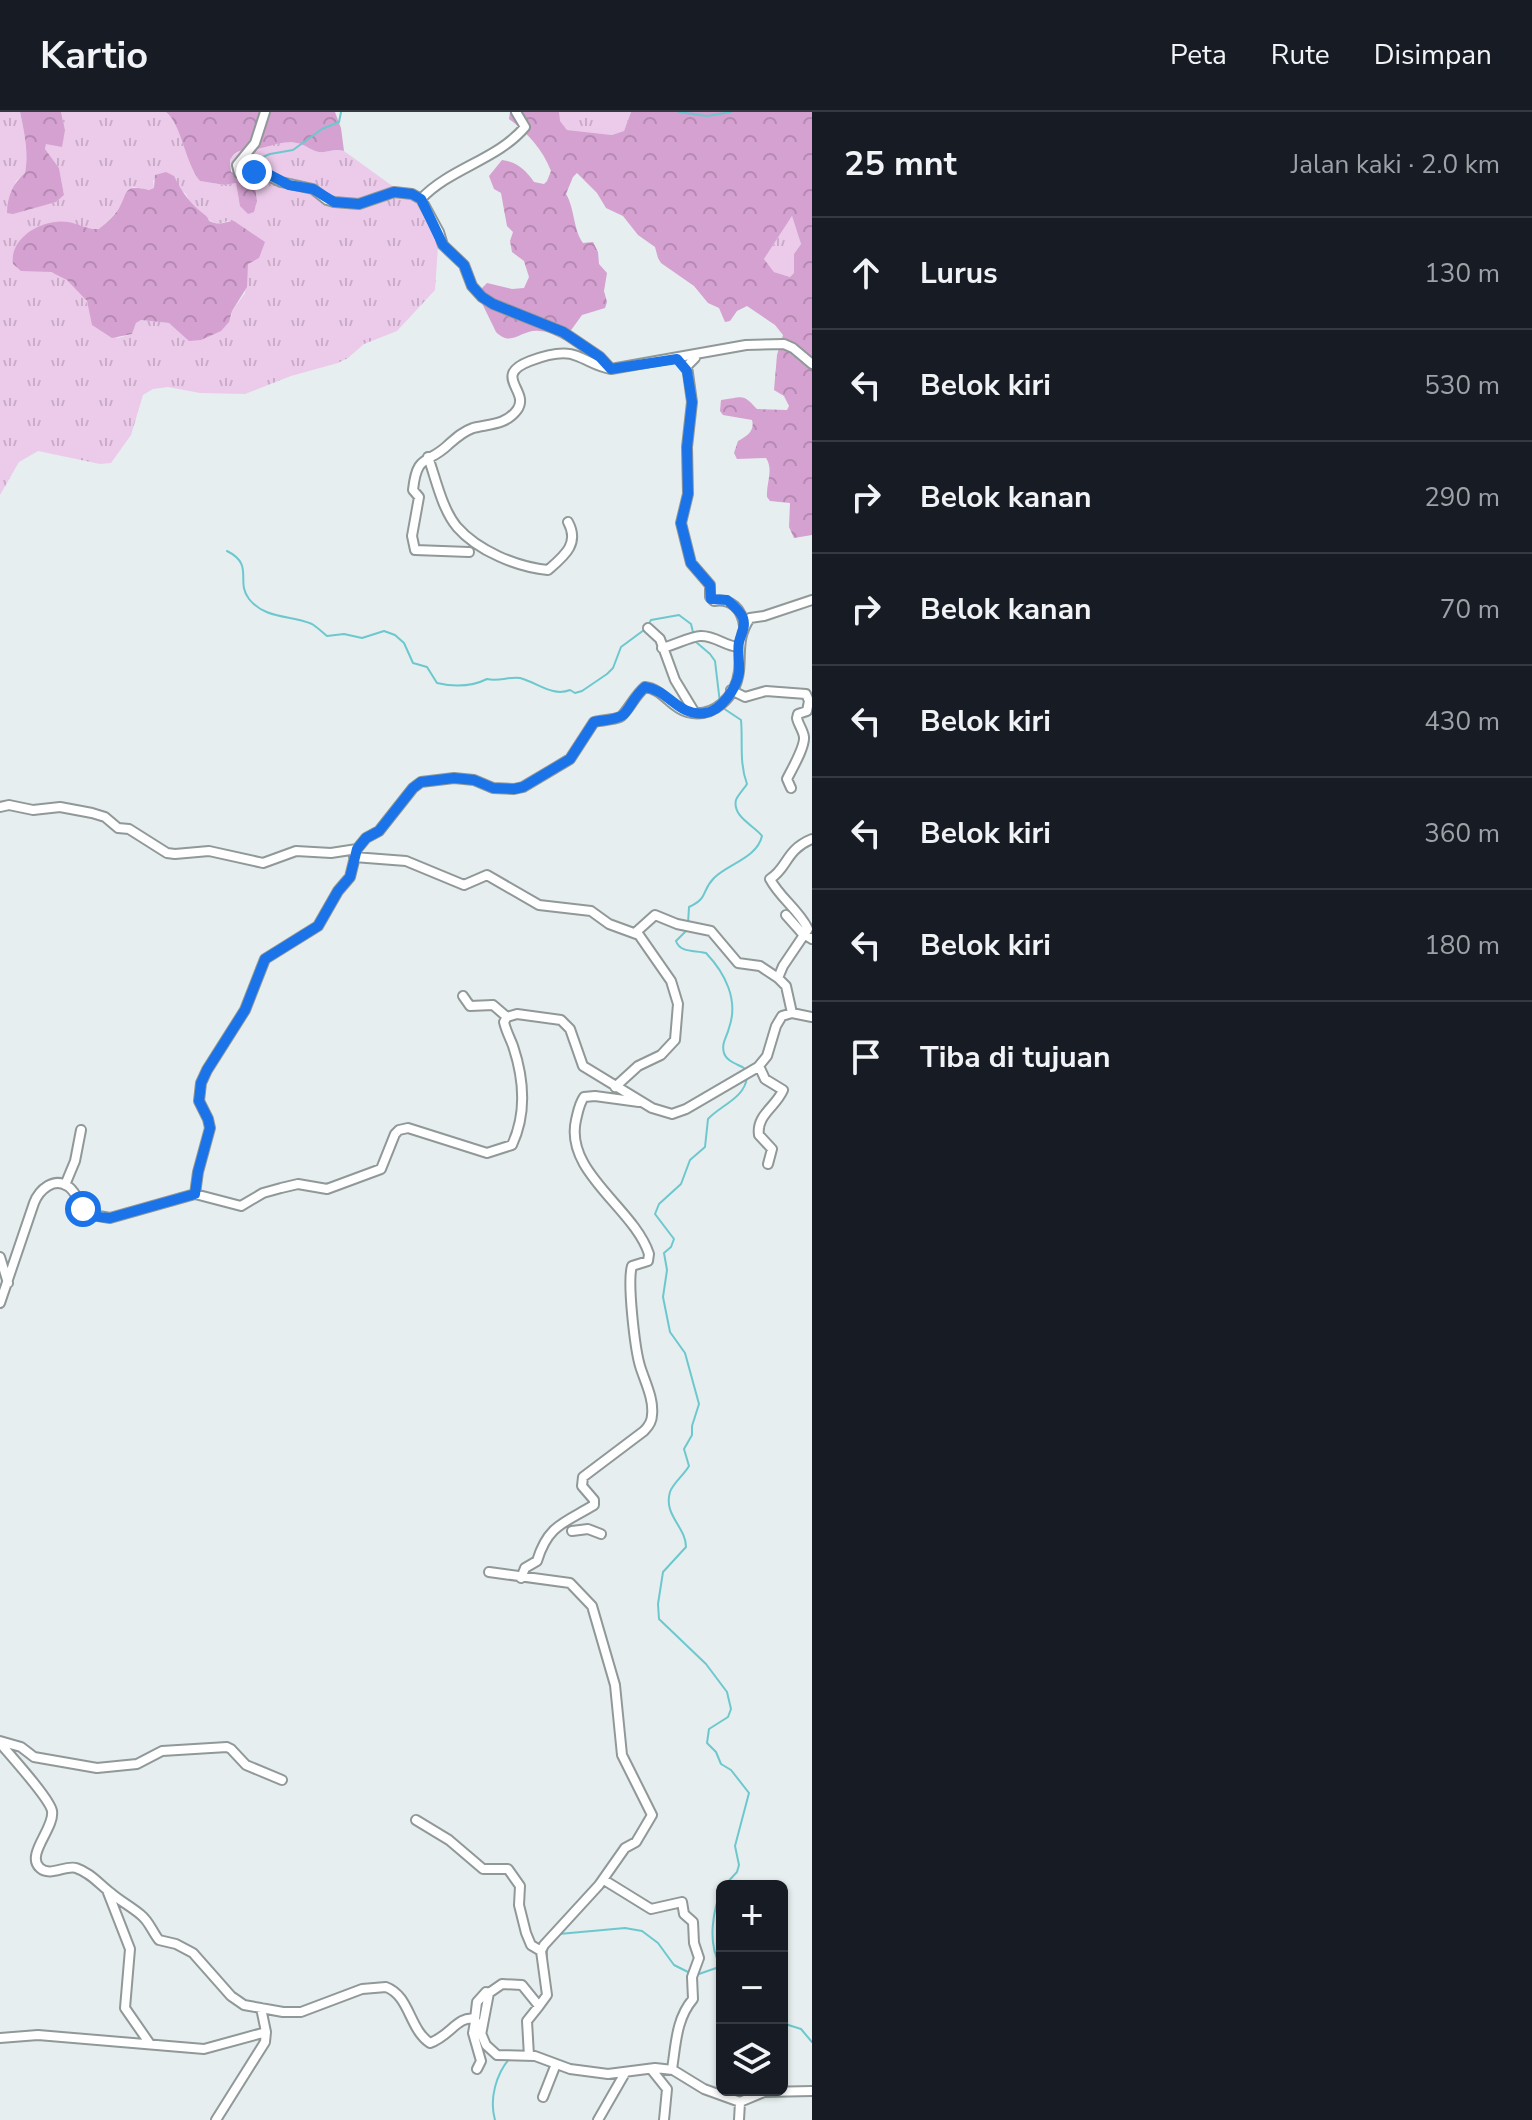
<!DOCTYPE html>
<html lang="id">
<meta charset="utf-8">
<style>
:root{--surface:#171b24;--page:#20242c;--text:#f1f3f6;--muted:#9ea1a6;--line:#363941}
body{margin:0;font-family:"Nunito Sans",sans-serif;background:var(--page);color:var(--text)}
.controls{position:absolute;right:24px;bottom:24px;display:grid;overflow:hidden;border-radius:12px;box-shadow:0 2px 6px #0004}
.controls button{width:72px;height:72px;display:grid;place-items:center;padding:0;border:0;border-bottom:2px solid var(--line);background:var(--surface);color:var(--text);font:40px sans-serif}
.stop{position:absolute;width:24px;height:24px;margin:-18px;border:6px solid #1a73e8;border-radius:50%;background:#fff}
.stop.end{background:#1a73e8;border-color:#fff;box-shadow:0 2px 8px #0008}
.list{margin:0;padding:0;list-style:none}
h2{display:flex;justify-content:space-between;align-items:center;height:104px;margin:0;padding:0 32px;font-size:34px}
h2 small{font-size:26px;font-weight:400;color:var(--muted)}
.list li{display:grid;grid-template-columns:52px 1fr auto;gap:24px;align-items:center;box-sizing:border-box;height:112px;padding:0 32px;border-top:2px solid var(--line)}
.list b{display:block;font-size:30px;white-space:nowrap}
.list em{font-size:26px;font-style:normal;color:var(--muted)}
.icon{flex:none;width:44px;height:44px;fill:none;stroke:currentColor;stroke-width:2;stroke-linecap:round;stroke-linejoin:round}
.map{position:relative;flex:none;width:812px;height:2008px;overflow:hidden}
header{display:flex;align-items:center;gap:48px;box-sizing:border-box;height:112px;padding:0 40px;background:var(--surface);border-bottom:2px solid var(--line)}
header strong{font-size:38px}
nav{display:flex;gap:44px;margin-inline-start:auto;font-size:28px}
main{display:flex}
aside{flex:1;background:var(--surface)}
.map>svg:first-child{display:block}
.grass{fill:url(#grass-tufts);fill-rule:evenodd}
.forest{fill:url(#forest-crowns);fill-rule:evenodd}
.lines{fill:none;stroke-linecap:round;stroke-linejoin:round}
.stream{stroke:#6dc8ce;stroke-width:2}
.minor-casing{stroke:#909898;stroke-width:12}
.minor{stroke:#fff;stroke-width:8}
.route{stroke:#1a73e8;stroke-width:10}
</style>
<header>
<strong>Kartio</strong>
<nav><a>Peta</a><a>Rute</a><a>Disimpan</a></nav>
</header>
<main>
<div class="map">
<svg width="812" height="2008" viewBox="0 0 812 2008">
<defs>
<pattern id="grass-tufts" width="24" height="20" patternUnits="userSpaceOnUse" patternTransform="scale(2)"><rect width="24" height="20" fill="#eccbea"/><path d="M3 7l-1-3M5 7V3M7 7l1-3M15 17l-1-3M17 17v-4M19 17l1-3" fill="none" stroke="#c9adc8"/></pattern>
<pattern id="forest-crowns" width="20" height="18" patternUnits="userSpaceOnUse" patternTransform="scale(2)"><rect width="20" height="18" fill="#d4a1d1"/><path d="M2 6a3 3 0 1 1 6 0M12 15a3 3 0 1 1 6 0" fill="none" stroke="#b589b2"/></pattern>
</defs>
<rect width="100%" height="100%" fill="#e6eeef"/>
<path class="grass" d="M0,0h20c4,20 9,41 5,61l-9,8 -9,32 49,-11 8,-7 -5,-27 -14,-19 1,-6 19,-13 -4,-18h105c15,11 19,51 34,69l25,4 11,-2 3,17 17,7 -2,-25 -22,-10 -2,-12c8,-16 56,-21 72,-16 5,2 10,7 17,8 9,1 15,-4 25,-1l72,52 17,16 6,13 -4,58 -38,41 -33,13 -16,14 -10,5 -47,13 -46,18 -45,-1 -32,-6 -15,2 -10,6 -12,40 -20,28 -11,1 -62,-13 -19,11 -19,33zM153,68l24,1v6l9,7 4,10 22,18 6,2 10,-3 10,3 17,13 4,21 -11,5 -3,30 -13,18 -1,6 -47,16 -15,-10 -28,-3 -5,3 -4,11 -14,4 -27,-19c-1,-24 -22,-44 -46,-48l2,-46c19,-7 34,6 52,5l19,-20 15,-23 16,3 5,-2z
M559,0h72l-7,19 -12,4 -45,-5 -8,-9z
M792,104l9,28 -7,10v19l-4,4 -16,-5 -10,-13z"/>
<path class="forest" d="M20,0h41l4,18 -3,17 -16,-3 -1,5 14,19 5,27 -8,7 -43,12 -6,-1c0,-16 6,-30 18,-40 4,-20 -1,-42 -5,-61z
M166,0h169l6,16 3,23c-10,-3 -16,2 -25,1 -7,-1 -12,-6 -18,-8 -16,-5 -29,2 -44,5 -11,2 -20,-2 -27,11l1,12 23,9 3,20 -3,11 -6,2 -8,-8 -4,-23 -11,2 -25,-4c-15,-18 -19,-58 -34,-69z
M510,0h49l1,9 7,9 45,5 12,-4 7,-19h181v423l-18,3 -5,-11 1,-24 -20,-2 -3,-4c-1,-14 7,-27 -1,-39l-29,1 -3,-6 4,-12c9,-5 17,-10 14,-21l-29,-5 -3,-4 1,-11c23,-3 21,-7 36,9l30,1 2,-4 -5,-10 -10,-6 3,-35 6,-20 -8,-10 -28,-19 -10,5 -7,10 -5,1 -6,-14 -11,-5 -14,-17 -33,-23 -3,-5 -3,-11 -17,-12 -15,-19 -17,-8 -9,-15 -20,-20 -4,4 -7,17c9,15 7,35 17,49l10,-1 5,10 1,12 8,9 -3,18 3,11 -2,6 -23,7 -18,25c-8,-4 -16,-9 -25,-9 -18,-2 -27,17 -43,1l-19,-39 10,-10 25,6 12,-1 5,-11 -5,-16 -12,-9 -2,-11 3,-9 -6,-6 -6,-33 -7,-4 -5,-13 13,-16c15,2 24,10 32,22l10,2 3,-3 4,-10c-8,-21 -24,-39 -42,-52zM792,104l9,28 -7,10v19l-4,4 -16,-5 -10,-13z
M166,60l8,4c8,16 16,28 31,39 6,5 1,6 10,8 6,2 12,-2 19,-2l31,21 -6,16 -11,6 -1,23 -15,24 -3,11 -8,9 -20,9 -12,1 -20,-18 -28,-3 -5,3 -4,11 -20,4 -20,-13 -5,-24 -20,-21 -16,-8 -30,-1 -8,-7c-4,-27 31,-46 55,-42 12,2 19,8 31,7 6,-5 14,-12 19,-19 11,-18 4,-26 31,-20l5,-2 1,-13z"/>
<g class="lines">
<path class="stream" d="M679,0l28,4 24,-4
M258,47l12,-5 23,-4 29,-21 17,-7 2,-10
M227,439c28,14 8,30 22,48 16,20 41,16 63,25 5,3 10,8 15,12l17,-2 18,4 22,-7 11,4 9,8 9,20 14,4 10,16c17,4 34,4 50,-4 12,3 23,-3 33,-1 18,5 33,19 50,12l5,3 7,-2 25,-17 6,-6 8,-21 23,-17
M648,513l3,-5 28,-5 12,9 3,12
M696,530l14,12 5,7 5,42
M688,812l1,-17c20,-9 12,-16 25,-29 14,-14 43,-20 48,-42 -7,-10 -30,-19 -26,-36 2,-5 8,-11 11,-16 -8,-21 -4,-42 -6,-64l-18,-12
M686,819l-10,10c4,12 19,9 30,12 19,20 33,47 23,75 -2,9 -8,15 -5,25 2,8 13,11 20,15l1,3
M724,1774l13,-14 2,-7 -4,-19 14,-53 -18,-23 -10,-6 -5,-12 -9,-9 2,-14 19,-12 3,-8 -4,-17 -21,-28 -47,-45 -1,-15 5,-32 23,-25c0,-20 -23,-32 -16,-55 3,-9 14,-17 19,-26l-5,-17 8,-14v-9l7,-22 -14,-51 -15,-21 -7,-35 4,-27 -3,-17 7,-6 3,-8 -19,-25 4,-10 22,-20 9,-24 15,-13 3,-28c13,-14 37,-21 39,-42
M559,1822l66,-6 17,3 16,12 16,22 16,8
M720,1852c-13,-21 -7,-54 2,-76
M547,1853v-17l2,-4
M696,1863l26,-9
M782,1911l19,6 11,13
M495,2008c-6,-21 1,-46 15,-62"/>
<defs>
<path id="minor" d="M265,0l-10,31 -18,22 2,8h23l19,9 32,7 14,11 7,2 25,2 35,-12 18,2 9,5 18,33 4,13 21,20 8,21 10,11 11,7 70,28 37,25 11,12
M421,87c29,-31 76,-39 104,-72l-9,-15
M695,246l-8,8 5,36 -5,45 1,47 -7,29 10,40 19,22v12l4,4c17,-3 28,8 30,25
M428,345c8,22 14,52 29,70 21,24 60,40 91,43 16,-14 32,-26 20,-48
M469,440l-54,-2 -3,-14 7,-39 -6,-7c4,-37 14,-25 35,-45 8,-7 14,-13 25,-17 16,-4 33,-3 44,-18 14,-19 -26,-34 13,-49 13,-5 34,-11 47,-5 13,5 21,11 34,13l135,-24 38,-1 9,4 19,16
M648,516l12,11 15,41 20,33
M662,536c10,-2 30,-12 38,-12 14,-1 25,10 38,11
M731,578l14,7 21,-6 40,3 3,7 -2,10 -9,3 -1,4c1,6 6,12 7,19 1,10 -12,32 -17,42l4,9
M0,695l9,-2 24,5 27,-3 32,6 13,4 13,11 11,1 38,24 8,1 34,-3 54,12 33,-12 35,2 26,-4
M354,745l52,4 58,24 23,-10 52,30 52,6 18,13 30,11 32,46 7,23 -3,36 -14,15 -23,11 -23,21
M786,803l16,18 10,6
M635,821l20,-18 22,9 34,7 27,32 22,3 18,12 8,8 6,27
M778,866l5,-12 25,-37c-9,-19 -28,-31 -38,-50 18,-11 15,-29 42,-40
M463,884l7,10 23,-1 14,12
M759,954l6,13 18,11c-7,17 -27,25 -24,45l13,14 -4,15
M65,1073l10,-24 6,-31
M195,1082l3,-22 12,-44 -2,-9 -9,-18 2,-18 6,-13 38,-60 20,-51 53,-33 20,-35 12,-14 7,-28 9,-11 13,-7 34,-43 8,-6 33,-4 20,2 19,8 21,1 9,-2 47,-28 24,-37c8,-2 19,-2 26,-5 6,-3 15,-22 25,-30 18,2 26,21 42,25 26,7 49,-15 52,-41 2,-20 -2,-34 11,-53l14,-2 48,-16
M0,1145l8,26
M0,1191l34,-100c5,-13 20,-27 35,-16 8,6 11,19 18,27l23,4 85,-24 46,12 22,-13 18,-5 17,-4 29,5 54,-20 14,-35 4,-4 9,-2 79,25 25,-8c15,-32 12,-66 1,-99 -3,-8 -7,-15 -9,-24l3,-5 10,-3 44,6 9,9 13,37 69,42 20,6 14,-5 72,-42 9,-11 9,-30 6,-10 10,-3 20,4
M572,1419l16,-2 13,5
M521,1466l4,-10 12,-7c11,-36 27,-38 57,-56v-5l-12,-14 1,-9 61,-46c4,-4 8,-9 8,-16 2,-16 -7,-33 -12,-49 -5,-17 -13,-84 -8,-100l16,-5 1,-7c-15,-46 -85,-82 -73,-134 2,-8 3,-16 8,-23l11,-1 44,6
M0,1629l21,6 13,10 63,11 40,-4 25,-13 65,-4 4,2 15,16 36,15
M0,1631c11,13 50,56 52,68 3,17 -27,44 -12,57 10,9 25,-3 36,0 15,5 23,16 35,25 9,8 21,14 30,22 8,6 12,18 18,25l17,4 17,9 38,43 13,9 39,7h18l61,-23 24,-2c24,9 23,42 44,56 20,-7 28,-28 45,-24l11,26 11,10 38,1 35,13 38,5 47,-6 18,2 31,19 36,13 24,-10 48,-1
M416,1708l33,20 34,29h25l12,17 -1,19 7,28 5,12 10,6
M604,1768l47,29 31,-7 2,12 9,8 1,21 5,15 -7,19 1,22c-17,20 -17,45 -21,70
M107,1778l23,59 -5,59 25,36
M475,1907l2,-17 9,-10 3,1 13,-9 20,1 17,21 8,-11 -6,-44 3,-6 55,-60 26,-37 11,-6 16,-27 -30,-60 -7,-70 -23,-79 -22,-23 -81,-11
M475,1910l-2,11 8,28 -4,8
M481,1923l8,-42
M0,1926l38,-3 166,14 62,-17
M529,1944l-2,-35 12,-15
M651,1957l16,20 -3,31
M543,1985l13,-33
M216,2008l49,-78 1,-10 -5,-24
M598,2008l27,-47
M739,2008l1,-18"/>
</defs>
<use href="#minor" class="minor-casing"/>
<use href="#minor" class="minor"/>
</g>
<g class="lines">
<path class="route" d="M83,1097c7,8 16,8 27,9l85,-24 3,-22 12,-44 -2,-9 -9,-18 2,-18 6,-13 38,-60 20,-51 53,-33 20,-35 12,-14 7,-28 9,-11 13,-7 34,-43 8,-6 33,-4 20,2 19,8 21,1 9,-2 47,-28 24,-37c9,-2 22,-2 29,-7 7,-6 11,-19 22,-28 24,3 33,30 60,26 16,-2 31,-24 34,-40 1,-10 -2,-21 0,-31 2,-8 7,-15 4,-24 -3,-7 -10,-13 -16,-18l-16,-1 -1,-14 -19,-22 -10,-40 7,-29 -1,-47 5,-45 -5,-31 -10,-12 -66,10 -11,-12 -37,-25 -70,-28 -11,-7 -10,-11 -8,-21 -21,-20 -22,-46 -9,-5 -18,-2 -35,12 -25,-2 -21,-13 -24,-4 -19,-10 -16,-3"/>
</g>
</svg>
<div class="controls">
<button>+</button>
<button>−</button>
<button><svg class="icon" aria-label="layers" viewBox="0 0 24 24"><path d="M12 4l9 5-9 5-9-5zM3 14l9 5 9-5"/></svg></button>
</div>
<div class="stop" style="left:83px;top:1097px"></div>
<div class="stop end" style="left:254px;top:60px"></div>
</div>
<aside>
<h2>25 mnt<small>Jalan kaki · 2.0 km</small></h2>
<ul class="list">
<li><svg class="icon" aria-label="ahead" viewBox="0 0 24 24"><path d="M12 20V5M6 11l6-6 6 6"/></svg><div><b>Lurus</b></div><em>130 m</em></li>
<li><svg class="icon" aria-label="left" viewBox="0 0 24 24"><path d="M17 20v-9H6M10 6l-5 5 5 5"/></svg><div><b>Belok kiri</b></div><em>530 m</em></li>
<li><svg class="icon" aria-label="right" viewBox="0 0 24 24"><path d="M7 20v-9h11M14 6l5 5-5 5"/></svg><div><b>Belok kanan</b></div><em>290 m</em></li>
<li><svg class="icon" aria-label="right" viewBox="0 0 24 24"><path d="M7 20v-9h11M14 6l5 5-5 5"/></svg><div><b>Belok kanan</b></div><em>70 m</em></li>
<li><svg class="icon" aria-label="left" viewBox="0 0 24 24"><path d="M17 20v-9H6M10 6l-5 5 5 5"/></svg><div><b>Belok kiri</b></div><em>430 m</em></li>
<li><svg class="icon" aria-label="left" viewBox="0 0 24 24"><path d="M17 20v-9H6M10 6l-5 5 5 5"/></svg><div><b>Belok kiri</b></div><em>360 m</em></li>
<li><svg class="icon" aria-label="left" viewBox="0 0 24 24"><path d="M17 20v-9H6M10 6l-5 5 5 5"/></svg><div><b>Belok kiri</b></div><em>180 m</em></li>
<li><svg class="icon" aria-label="arrive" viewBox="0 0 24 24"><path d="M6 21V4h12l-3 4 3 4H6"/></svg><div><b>Tiba di tujuan</b></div></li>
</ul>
</aside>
</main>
